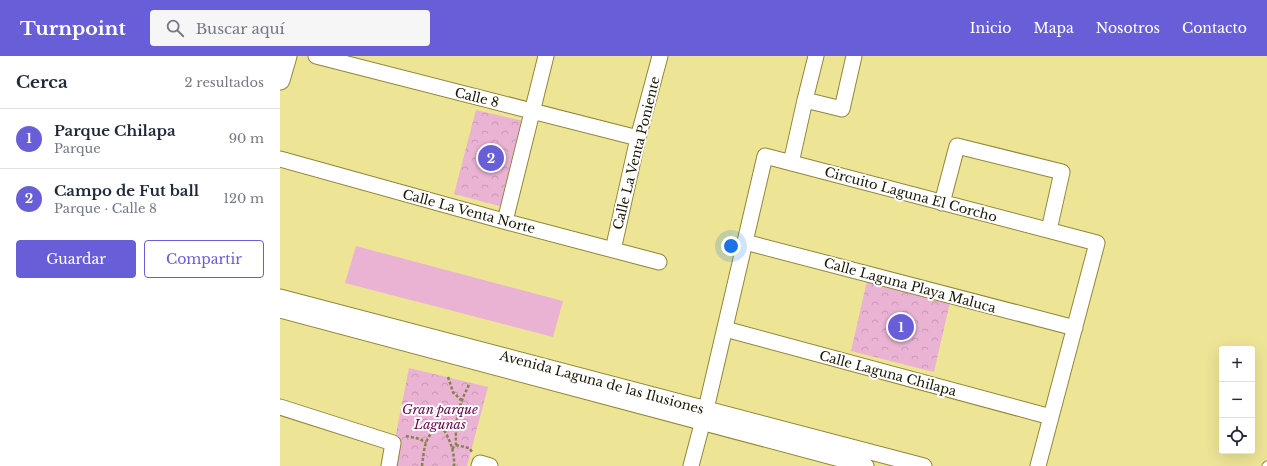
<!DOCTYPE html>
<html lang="es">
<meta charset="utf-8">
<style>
:root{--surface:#fff;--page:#f6f6f7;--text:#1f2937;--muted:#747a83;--line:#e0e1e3;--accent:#685ed8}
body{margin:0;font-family:"Libre Baskerville",serif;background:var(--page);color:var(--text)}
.controls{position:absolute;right:12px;bottom:12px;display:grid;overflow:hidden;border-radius:4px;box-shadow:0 4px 16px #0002}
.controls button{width:36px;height:36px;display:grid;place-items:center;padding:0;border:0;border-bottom:1px solid var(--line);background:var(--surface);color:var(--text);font:20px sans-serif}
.you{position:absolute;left:451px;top:190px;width:14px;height:14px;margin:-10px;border:3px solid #fff;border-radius:50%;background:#1a73e8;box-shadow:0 0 0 6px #1a73e833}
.badge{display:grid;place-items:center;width:26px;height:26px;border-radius:50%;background:var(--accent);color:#fff;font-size:13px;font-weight:700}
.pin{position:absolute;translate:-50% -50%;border:2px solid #fff;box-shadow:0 1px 4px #0006}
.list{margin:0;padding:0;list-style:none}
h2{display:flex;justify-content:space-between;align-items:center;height:52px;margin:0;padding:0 16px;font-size:17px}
h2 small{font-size:13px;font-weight:400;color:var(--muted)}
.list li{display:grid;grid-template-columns:26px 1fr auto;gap:12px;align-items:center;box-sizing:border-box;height:60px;padding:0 16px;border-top:1px solid var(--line)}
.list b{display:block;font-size:15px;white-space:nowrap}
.list p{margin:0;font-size:13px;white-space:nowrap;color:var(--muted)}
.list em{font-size:13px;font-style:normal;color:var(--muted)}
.actions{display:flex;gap:8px;padding:12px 16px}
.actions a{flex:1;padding:9px 0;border:1px solid var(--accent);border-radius:4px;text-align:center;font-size:14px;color:var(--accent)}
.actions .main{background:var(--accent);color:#fff}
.icon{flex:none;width:22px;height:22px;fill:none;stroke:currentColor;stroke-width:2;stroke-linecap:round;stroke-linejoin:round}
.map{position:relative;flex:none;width:987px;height:410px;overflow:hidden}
header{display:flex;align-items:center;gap:24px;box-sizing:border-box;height:56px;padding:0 20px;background:var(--accent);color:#fff}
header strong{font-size:19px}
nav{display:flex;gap:22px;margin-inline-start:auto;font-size:14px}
.search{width:280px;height:36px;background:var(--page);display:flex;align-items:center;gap:10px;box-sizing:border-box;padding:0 14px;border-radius:4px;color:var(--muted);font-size:15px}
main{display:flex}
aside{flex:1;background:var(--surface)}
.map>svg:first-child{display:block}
.grass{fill:#eab3d4}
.park{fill:url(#park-crowns)}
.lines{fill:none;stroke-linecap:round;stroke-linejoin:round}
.service-casing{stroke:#908739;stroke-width:9}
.minor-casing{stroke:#908739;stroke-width:17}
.tertiary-casing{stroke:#908739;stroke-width:21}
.path{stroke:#87814d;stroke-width:2.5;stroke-dasharray:3 2;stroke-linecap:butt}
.service{stroke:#fff;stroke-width:7}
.minor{stroke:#fff;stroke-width:15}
.tertiary{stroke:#fff;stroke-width:19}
.labels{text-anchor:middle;stroke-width:4;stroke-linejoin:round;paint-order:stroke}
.street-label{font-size:13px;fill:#1b1700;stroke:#fff}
.park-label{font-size:13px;font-style:italic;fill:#64074b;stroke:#fff}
</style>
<header>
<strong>Turnpoint</strong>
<div class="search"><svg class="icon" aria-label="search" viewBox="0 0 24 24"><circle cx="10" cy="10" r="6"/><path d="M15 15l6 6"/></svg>Buscar aquí</div>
<nav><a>Inicio</a><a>Mapa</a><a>Nosotros</a><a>Contacto</a></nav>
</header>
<main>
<aside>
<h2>Cerca<small>2 resultados</small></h2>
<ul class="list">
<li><span class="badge">1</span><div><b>Parque Chilapa</b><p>Parque</p></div><em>90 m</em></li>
<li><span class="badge">2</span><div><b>Campo de Fut ball</b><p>Parque · Calle 8</p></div><em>120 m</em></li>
</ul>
<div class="actions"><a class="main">Guardar</a><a>Compartir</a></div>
</aside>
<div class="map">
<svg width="987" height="410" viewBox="0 0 987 410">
<defs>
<pattern id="park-crowns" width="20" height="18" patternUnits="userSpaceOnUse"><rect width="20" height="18" fill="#eab3d4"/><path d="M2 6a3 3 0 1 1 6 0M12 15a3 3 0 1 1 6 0" fill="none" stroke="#c899b4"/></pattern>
</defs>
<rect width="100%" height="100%" fill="#ede496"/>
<path class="grass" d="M76,190l207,55 -10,36 -208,-54z"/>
<path class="park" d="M196,54l51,12 -20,86 -53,-14z
M587,225l83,21 -16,70 -83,-21z
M129,312l79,19 -21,79h-75l4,-32z"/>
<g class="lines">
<defs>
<path id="service" d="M986,410l1,-1"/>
<path id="minor" d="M36,0l322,82
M525,44l11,-44
M0,103l227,63 152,40
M511,107l14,-63 37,9 12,-53
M662,147l15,-57 105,26 -13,58
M225,165l41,-165
M465,186l330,86
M333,194l25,-112 22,-82
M0,241l644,169
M0,254l586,156
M445,273l326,88
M0,351l113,36 -4,23
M199,410l1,-3 10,3
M411,410l15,-57 59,-253 332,87 -59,223"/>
<path id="tertiary" d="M0,24l7,-24"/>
</defs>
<use href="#service" class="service-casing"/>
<use href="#minor" class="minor-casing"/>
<use href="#tertiary" class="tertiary-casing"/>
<path class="path" d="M168,321l5,15 8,8
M126,380l14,3 6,4
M176,389l13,3 4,5
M172,393l4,-4c-1,-26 2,-39 14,-62
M142,410c2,-15 2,-29 15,-38l7,2c6,10 11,23 10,36"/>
<use href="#service" class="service"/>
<use href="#minor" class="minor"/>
<use href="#tertiary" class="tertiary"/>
</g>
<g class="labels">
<g class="street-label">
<text transform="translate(197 41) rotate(14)" y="5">Calle 8</text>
<text transform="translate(356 97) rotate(-76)" y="5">Calle La Venta Poniente</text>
<text transform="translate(631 138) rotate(15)" y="5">Circuito Laguna El Corcho</text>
<text transform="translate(189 155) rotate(15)" y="5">Calle La Venta Norte</text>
<text transform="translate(630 229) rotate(15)" y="5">Calle Laguna Playa Maluca</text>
<text transform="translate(608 317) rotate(15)" y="5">Calle Laguna Chilapa</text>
<text transform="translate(322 326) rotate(15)" y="5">Avenida Laguna de las Ilusiones</text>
</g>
<g class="park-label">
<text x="160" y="358">Gran parque<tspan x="160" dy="15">Lagunas</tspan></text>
</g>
</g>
</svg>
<div class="controls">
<button>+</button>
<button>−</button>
<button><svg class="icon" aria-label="locate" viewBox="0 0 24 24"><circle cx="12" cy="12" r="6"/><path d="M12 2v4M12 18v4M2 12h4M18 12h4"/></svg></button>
</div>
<div class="you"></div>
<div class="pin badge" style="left:621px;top:271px">1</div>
<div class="pin badge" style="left:211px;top:102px">2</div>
</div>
</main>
